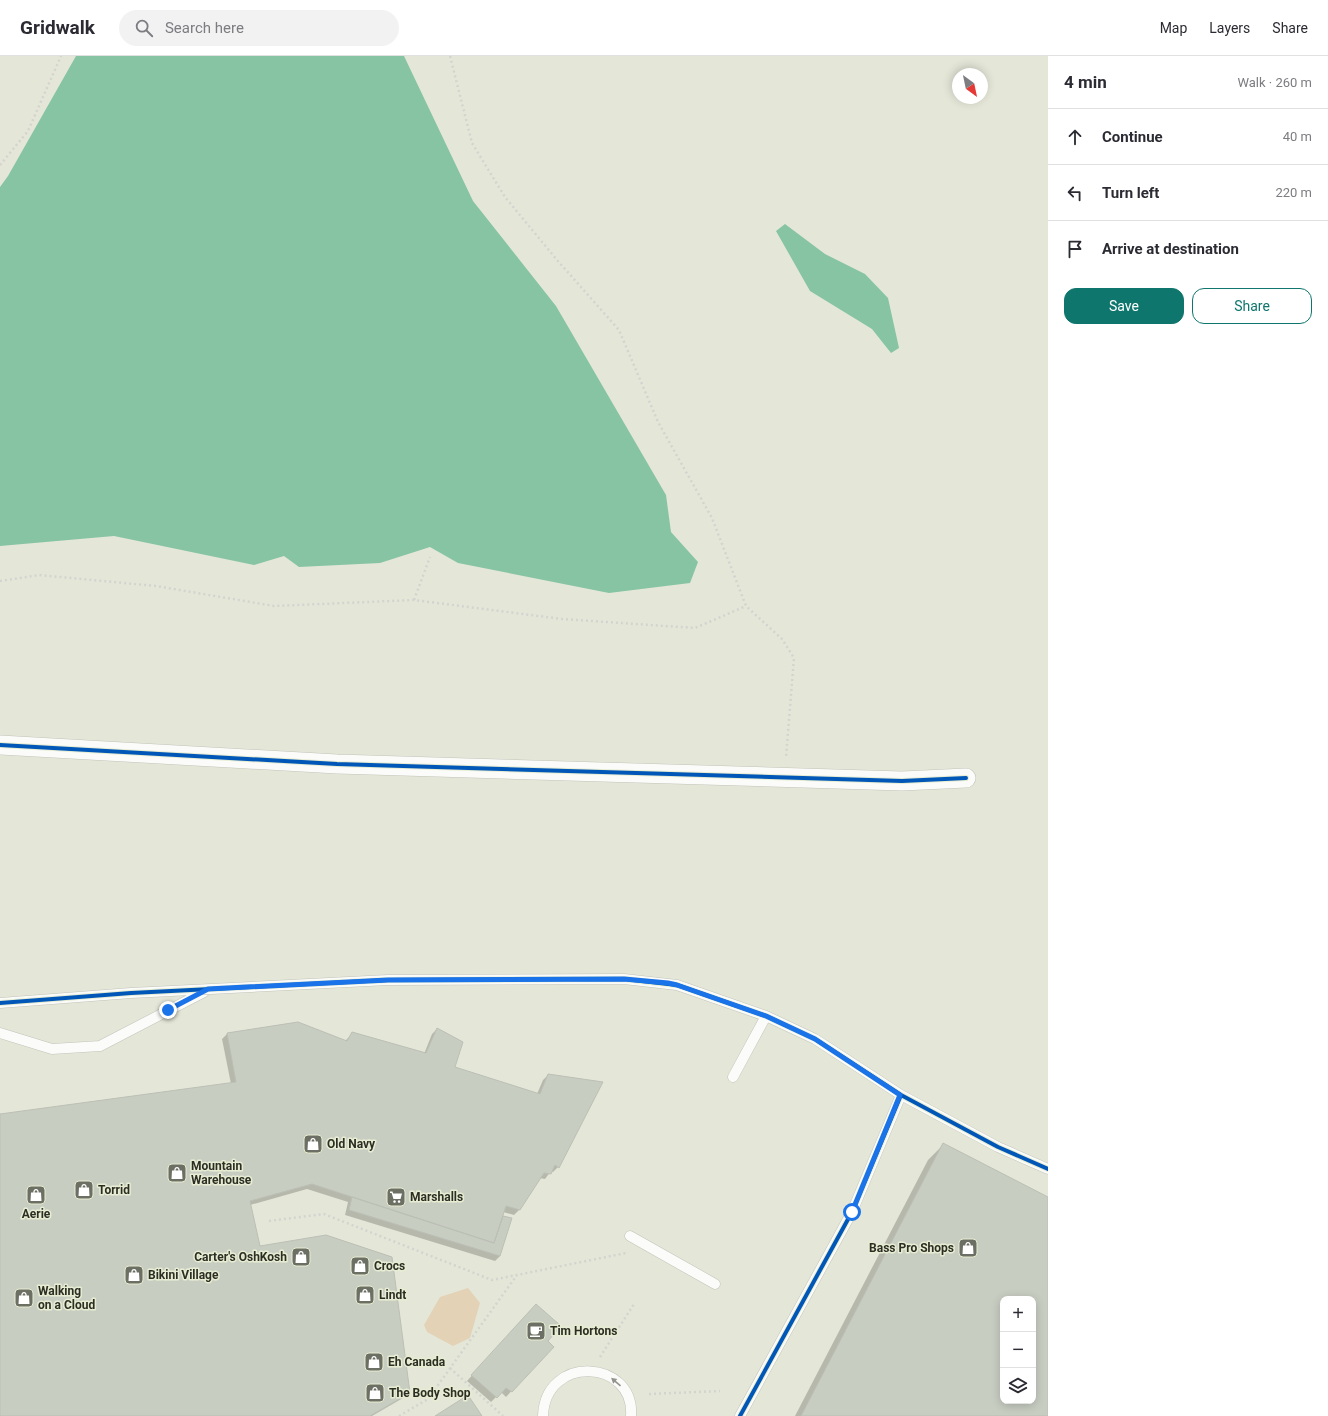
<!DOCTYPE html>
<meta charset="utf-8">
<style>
:root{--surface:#fff;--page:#f2f2f3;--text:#2b2b33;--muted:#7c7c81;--line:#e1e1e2;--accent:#0f766e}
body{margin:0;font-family:Roboto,sans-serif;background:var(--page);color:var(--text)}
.controls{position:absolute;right:12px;bottom:12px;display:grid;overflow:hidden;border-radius:8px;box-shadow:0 2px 10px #0003}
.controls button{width:36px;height:36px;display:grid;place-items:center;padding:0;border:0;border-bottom:1px solid var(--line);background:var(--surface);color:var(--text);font:20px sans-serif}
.compass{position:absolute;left:952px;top:12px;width:36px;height:36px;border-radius:50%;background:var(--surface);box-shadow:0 2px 10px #0003;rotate:147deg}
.stop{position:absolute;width:12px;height:12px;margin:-9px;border:3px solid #1a73e8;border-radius:50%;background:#fff}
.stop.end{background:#1a73e8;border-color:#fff;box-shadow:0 1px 4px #0008}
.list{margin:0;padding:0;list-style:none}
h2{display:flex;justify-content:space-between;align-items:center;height:52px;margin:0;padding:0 16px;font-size:17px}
h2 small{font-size:13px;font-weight:400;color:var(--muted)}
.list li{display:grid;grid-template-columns:26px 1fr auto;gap:12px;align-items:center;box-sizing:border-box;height:56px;padding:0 16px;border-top:1px solid var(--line)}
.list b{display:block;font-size:15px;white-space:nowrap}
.list em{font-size:13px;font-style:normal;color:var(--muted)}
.actions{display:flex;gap:8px;padding:12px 16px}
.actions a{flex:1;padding:9px 0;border:1px solid var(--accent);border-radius:12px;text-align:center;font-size:14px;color:var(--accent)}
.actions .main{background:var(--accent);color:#fff}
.icon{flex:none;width:22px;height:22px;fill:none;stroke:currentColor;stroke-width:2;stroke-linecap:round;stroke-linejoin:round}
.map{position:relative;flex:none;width:1048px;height:1360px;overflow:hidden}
header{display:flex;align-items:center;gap:24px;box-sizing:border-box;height:56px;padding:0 20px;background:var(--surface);border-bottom:1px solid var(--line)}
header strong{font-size:19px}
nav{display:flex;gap:22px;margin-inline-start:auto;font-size:14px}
.search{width:280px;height:36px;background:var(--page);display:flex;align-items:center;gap:10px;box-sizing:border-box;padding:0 14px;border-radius:22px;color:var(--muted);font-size:15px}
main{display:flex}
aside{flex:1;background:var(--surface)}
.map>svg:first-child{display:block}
.green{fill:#e3d2b6}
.water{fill:#86c4a4}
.shadow{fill:#0003;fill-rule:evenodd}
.building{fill:#c8cdc2;stroke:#bbbfb5;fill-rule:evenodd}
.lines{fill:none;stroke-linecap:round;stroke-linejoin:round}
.service-casing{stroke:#c1c3b8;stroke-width:11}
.minor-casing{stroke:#c1c3b8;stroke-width:20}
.path{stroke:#d3d3d0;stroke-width:2.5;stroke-dasharray:2 3;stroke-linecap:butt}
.service{stroke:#fbfbf9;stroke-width:10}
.minor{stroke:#fbfbf9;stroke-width:19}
.cycleway-casing{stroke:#e7edd2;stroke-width:6}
.cycleway{stroke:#0057b8;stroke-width:4}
.oneway{fill:#94948e}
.route{stroke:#1a73e8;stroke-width:5}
.labels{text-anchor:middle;stroke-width:3;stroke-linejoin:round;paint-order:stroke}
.poi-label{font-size:12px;font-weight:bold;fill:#2c2e24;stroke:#e7edd2;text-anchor:start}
</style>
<header>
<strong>Gridwalk</strong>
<div class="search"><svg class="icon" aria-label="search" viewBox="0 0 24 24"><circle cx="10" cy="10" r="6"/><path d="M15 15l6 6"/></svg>Search here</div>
<nav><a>Map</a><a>Layers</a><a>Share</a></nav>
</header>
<main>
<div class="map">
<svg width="1048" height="1360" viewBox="0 0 1048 1360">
<rect width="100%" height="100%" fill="#e4e7d8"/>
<path class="green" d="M468,1232l12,15 -10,35 -17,8 -26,-14 -3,-7 16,-28z"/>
<path class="water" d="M76,0h328l69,145 83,105 110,189 5,37 27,30 -8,21 -81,10 -151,-30 -28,-16 -50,16 -81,4 -15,-11 -30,9 -140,-29 -114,10v-359l8,-11z
M785,168l40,30 40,20 23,24 11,50 -8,5 -19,-24 -62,-38 -34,-60z"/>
<path class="shadow" d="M437,973l17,39 83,26 6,-14 5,-5 10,92 -5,5 -2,-1 -6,8 -6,-1 -20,32 -5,5 -11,-3 -1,4 9,2 -11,38 -5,5 -150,-46 3,-13 -41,-13 -57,16 10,42 149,146 -6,5 -31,18h-372v-301l231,-31 -9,-45 5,-5 118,7 7,-7 72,20 8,-20z
M944,1088l104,54v218h-253l133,-256zM1003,1243h30v102h-30z
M531,1254l15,31 7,6 -47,50 -5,-5 -10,10 -24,-21z"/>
<path class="building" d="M298,966l49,19 5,-9 74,21 11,-25 26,14 -8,25 85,27 8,-20 55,8 -44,86 -4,-3 -4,9 -7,-1 -24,37 -14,-4 -12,37 -182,-59 -62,17 10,45 66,-11 66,22 18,136 -40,23h-370v-302l236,-32 -9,-49z
M943,1087l105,54v219h-247zM1003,1243h30v102h-30z
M352,1141l142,46 9,-27 9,2 -12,38 -151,-46z
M536,1248l25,22 -13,15 6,6 -42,45 -6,-4 -9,10 -26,-23z
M468,1339l14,21h-47z"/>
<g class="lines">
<defs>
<path id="service" d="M0,947l131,-10 257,-13 236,-1 53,6 89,31 49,23 86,56 97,52 50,22
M0,977l52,16 48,-3 104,-54
M733,1021l33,-61
M630,1180l85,48
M543,1360c2,-62 92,-57 88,0
M740,1360l112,-204 49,-117"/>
<path id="minor" d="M0,689l337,19 565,17 64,-3"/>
</defs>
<use href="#service" class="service-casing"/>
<use href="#minor" class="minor-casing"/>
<path class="path" d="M450,0l22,87 33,54 52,63 62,70 39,92 54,96 34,88 36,33 12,19 -8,99
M0,109l28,-34 33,-75
M0,525l39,-6 117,11 118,20 140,-6 148,19 133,9 51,-22
M414,544l16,-43
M269,1165l55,-7 168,66 134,-27
M600,1301l34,-53
M450,1312l53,48
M649,1338l71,-3
M399,1360l29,-17 89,-124"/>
<use href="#service" class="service"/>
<use href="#minor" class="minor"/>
<defs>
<path id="cycleway" d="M0,689l337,19 565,17 64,-3
M0,947l131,-10 257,-13 236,-1 53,6 89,31 49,23 86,56 97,52 50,22
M740,1360l112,-204 49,-117"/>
</defs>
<use href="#cycleway" class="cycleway-casing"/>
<use href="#cycleway" class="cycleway"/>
</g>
<defs><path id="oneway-solid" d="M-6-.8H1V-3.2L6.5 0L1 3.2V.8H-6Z"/></defs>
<use class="oneway" href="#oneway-solid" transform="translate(616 1326) rotate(-139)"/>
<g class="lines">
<path class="route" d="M168,954l40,-21 180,-9 236,-1 44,4 9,2 89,31 49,23 85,56 -48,117"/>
</g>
<defs>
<symbol id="shop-square" viewBox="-11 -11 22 22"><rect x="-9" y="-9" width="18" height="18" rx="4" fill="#6c6f63" stroke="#e7edd2"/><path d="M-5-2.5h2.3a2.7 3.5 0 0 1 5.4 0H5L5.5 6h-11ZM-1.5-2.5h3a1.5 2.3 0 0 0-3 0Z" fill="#fff"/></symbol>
<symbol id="supermarket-square" viewBox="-11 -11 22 22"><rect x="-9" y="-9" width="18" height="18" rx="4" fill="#6c6f63" stroke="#e7edd2"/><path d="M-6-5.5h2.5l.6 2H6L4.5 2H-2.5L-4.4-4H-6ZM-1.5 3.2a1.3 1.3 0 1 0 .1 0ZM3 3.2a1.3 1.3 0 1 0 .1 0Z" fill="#fff"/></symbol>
<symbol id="cafe-square" viewBox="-11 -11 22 22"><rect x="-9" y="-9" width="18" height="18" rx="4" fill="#6c6f63" stroke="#e7edd2"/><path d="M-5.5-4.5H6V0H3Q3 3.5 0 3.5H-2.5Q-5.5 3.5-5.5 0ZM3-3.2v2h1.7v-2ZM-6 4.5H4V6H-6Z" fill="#fff"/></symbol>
</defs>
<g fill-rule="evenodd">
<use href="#shop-square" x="302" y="1077" width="22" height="22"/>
<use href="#shop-square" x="166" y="1106" width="22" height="22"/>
<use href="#shop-square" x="73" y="1123" width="22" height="22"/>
<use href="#shop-square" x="25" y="1128" width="22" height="22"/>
<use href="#supermarket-square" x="385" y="1130" width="22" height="22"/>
<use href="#shop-square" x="957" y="1181" width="22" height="22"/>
<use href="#shop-square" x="290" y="1190" width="22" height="22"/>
<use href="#shop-square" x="349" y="1199" width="22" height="22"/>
<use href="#shop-square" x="123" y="1208" width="22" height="22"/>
<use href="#shop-square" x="354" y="1228" width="22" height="22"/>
<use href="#shop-square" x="13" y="1231" width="22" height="22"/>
<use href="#cafe-square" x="525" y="1264" width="22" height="22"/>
<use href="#shop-square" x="363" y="1295" width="22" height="22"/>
<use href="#shop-square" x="364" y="1326" width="22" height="22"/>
</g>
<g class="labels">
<g class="poi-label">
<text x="327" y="1092">Old Navy</text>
<text x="191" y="1114">Mountain<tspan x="191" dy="14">Warehouse</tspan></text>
<text x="98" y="1138">Torrid</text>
<text x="410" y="1145">Marshalls</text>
<text x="36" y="1162" text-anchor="middle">Aerie</text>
<text x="954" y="1196" text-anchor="end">Bass Pro Shops</text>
<text x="287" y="1205" text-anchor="end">Carter's OshKosh</text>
<text x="374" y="1214">Crocs</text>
<text x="148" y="1223">Bikini Village</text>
<text x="38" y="1239">Walking<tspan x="38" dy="14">on a Cloud</tspan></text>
<text x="379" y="1243">Lindt</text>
<text x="550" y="1279">Tim Hortons</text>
<text x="388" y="1310">Eh Canada</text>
<text x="389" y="1341">The Body Shop</text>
</g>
</g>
</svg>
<div class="controls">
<button>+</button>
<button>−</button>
<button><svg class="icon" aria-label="layers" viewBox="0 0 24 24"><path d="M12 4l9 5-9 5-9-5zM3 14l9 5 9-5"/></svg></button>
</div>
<svg class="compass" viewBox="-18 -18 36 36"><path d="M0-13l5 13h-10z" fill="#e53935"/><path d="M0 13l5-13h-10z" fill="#7c7c81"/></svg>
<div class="stop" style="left:852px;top:1156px"></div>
<div class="stop end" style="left:168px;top:954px"></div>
</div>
<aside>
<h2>4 min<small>Walk · 260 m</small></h2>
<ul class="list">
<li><svg class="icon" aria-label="ahead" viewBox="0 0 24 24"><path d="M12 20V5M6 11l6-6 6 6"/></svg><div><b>Continue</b></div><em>40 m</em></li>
<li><svg class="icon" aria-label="left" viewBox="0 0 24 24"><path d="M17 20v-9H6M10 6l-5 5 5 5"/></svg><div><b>Turn left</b></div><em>220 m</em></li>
<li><svg class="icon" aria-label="arrive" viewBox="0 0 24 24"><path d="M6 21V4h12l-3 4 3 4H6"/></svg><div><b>Arrive at destination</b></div></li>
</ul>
<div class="actions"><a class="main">Save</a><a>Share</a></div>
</aside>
</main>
